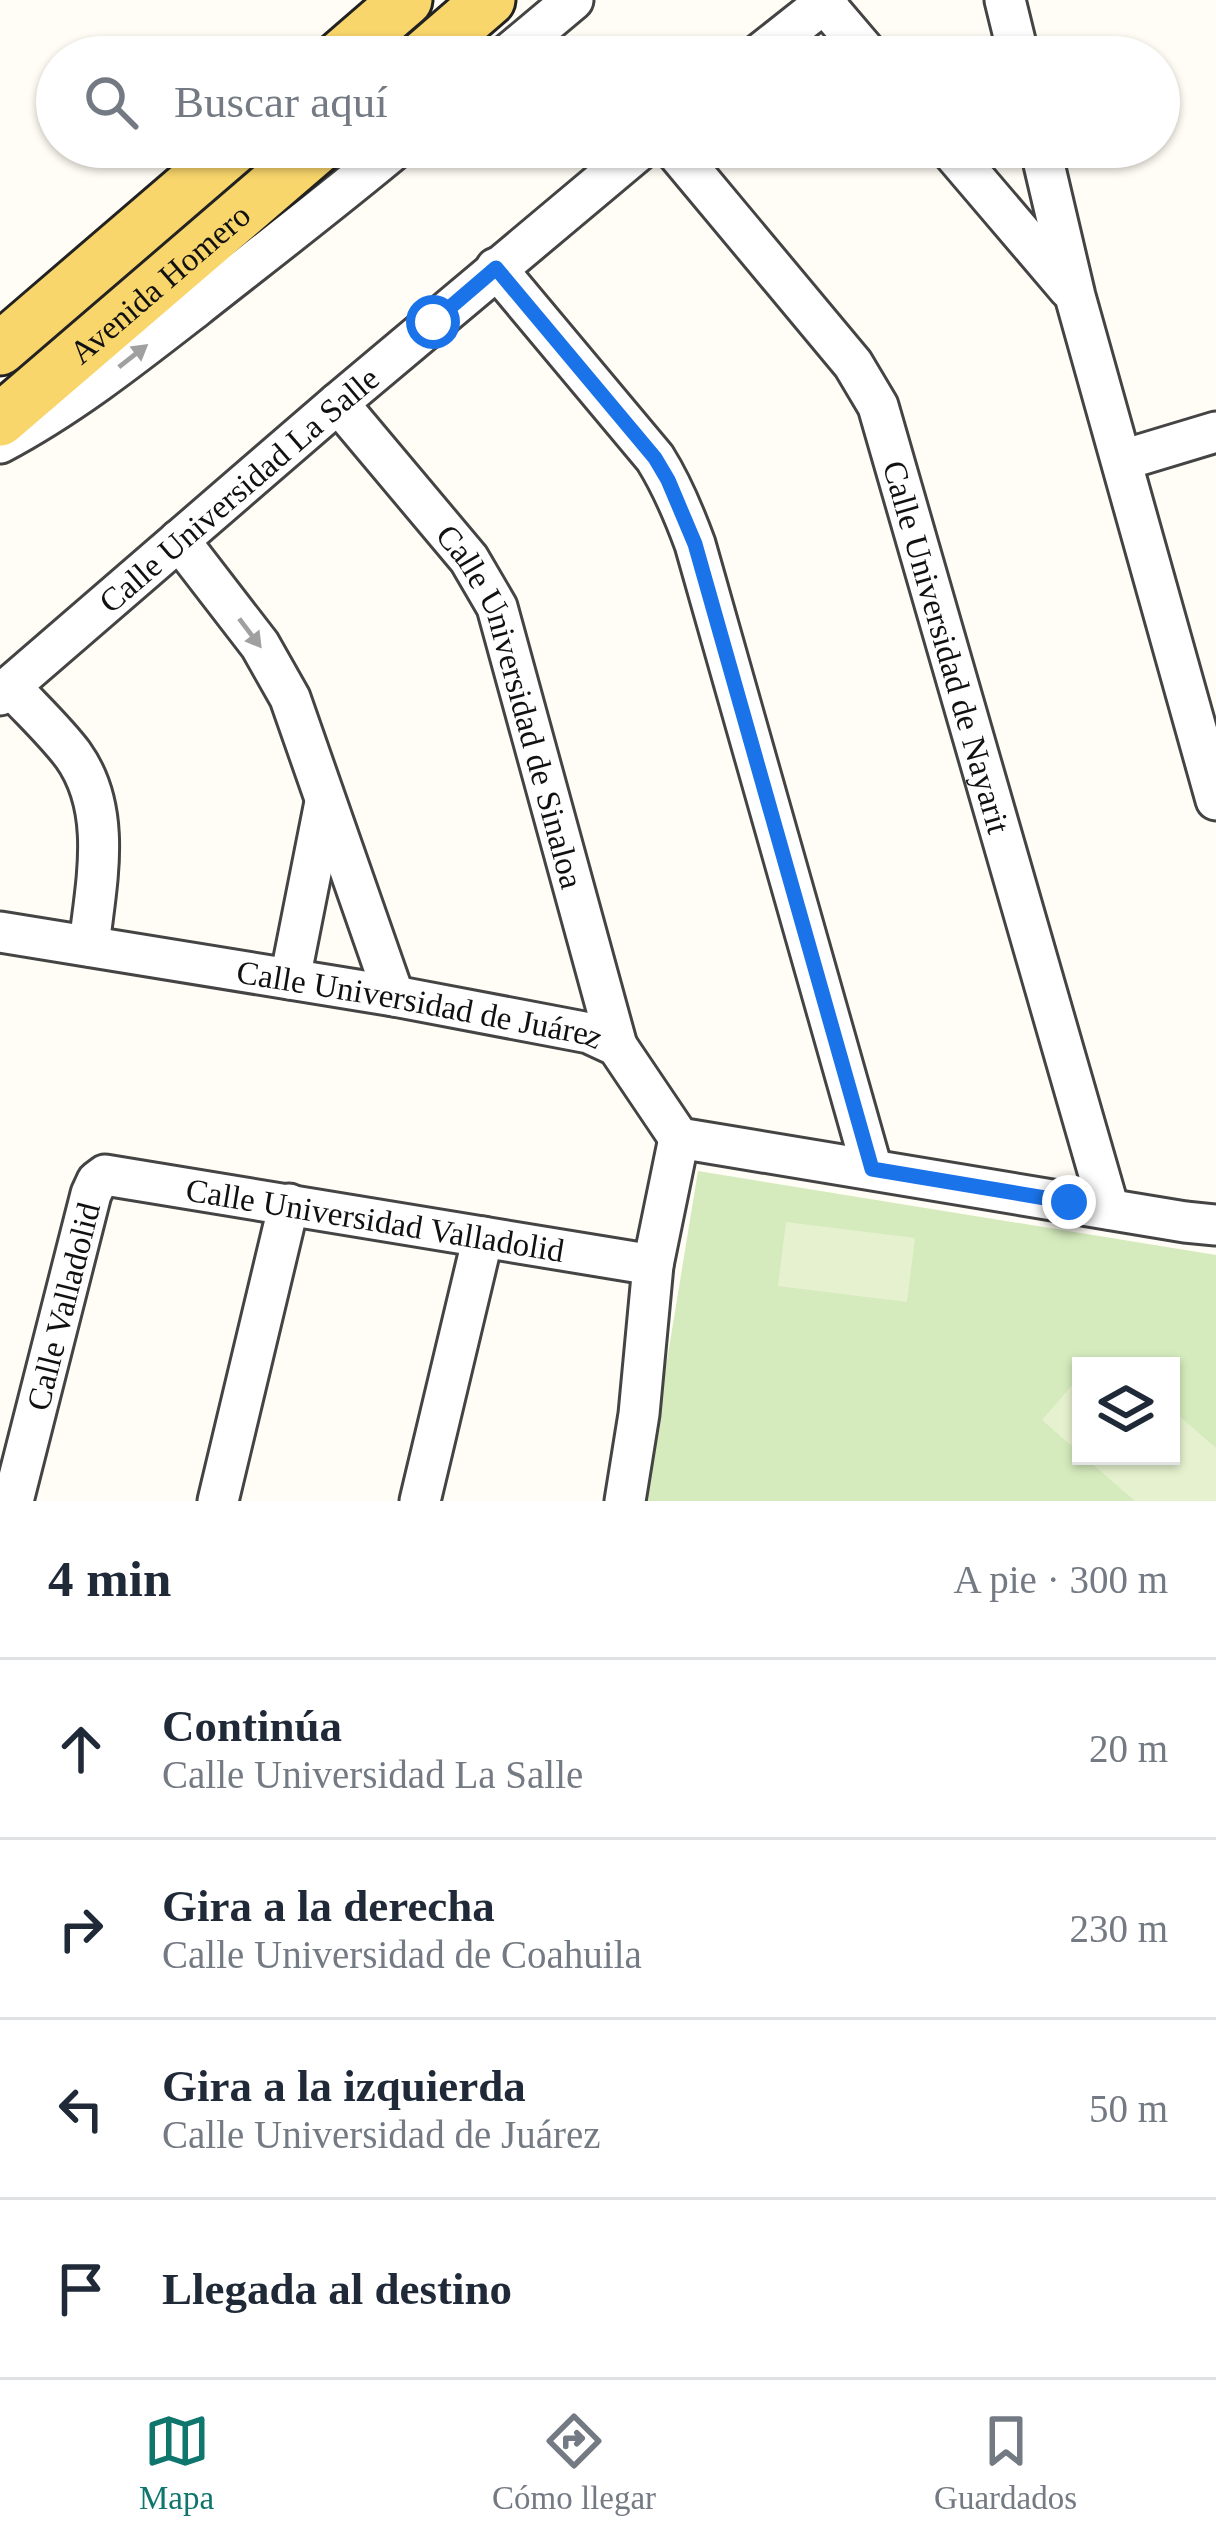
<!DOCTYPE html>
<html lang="es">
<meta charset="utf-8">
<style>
:root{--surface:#fff;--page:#f2f2f3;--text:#1f2937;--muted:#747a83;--line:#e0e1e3;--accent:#0f766e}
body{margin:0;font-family:"Times New Roman",serif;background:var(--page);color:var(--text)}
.controls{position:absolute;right:36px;bottom:36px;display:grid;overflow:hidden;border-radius:0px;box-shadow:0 3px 9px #0004}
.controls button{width:108px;height:108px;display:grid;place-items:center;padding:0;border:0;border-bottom:3px solid var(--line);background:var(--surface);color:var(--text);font:60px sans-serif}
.stop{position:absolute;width:36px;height:36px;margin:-27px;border:9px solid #1a73e8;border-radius:50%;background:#fff}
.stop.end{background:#1a73e8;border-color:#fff;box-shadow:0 3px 12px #0008}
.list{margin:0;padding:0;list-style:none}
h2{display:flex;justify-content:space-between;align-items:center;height:156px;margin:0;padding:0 48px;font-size:51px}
h2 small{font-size:39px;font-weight:400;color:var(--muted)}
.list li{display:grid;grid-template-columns:78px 1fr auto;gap:36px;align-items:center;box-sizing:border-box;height:180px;padding:0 48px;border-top:3px solid var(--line)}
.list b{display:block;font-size:45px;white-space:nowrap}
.list p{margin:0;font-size:39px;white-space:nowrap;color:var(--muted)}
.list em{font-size:39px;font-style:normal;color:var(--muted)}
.icon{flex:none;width:66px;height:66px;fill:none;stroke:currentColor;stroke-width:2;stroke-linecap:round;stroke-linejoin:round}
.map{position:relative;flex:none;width:1216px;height:1501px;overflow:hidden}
.search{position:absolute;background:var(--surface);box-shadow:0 3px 9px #0004;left:36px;right:36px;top:36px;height:132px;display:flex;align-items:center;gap:30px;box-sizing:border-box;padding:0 42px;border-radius:66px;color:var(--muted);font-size:45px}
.sheet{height:876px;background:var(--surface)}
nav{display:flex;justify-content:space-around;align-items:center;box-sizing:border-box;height:168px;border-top:3px solid var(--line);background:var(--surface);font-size:33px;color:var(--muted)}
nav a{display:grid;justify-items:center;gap:6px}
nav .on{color:var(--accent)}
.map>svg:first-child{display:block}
.green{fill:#d5ebbd;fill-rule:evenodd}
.pitch{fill:#e6f2cf}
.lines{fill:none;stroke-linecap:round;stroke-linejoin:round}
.minor-casing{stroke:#444;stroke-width:45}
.major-casing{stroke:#222;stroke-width:57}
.minor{stroke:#fff;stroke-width:39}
.major{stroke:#f9d66b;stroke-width:51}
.oneway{fill:#a0a0a0}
.route{stroke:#1a73e8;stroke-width:15}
.labels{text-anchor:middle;stroke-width:12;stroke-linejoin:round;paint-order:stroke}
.street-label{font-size:33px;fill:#111;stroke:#fff}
</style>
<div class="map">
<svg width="1216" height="1501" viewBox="0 0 1216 1501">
<rect width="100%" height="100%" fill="#fffdf5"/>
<path class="green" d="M698,1171l518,84v246h-572zM1081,1366h90v90h-90z"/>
<path class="pitch" d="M786,1222l129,16 -8,64 -129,-16z
M1081,1375v79l-39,-34z
M1171,1409l45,39v53h-81l-52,-45h88z"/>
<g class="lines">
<defs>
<g id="minor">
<path d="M1005,0l14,57"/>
<path d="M824,3l46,54"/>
<path d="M505,57l68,-57"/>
<path d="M756,57l72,-57"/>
<path id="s1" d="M672,147l181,217 25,42 231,803"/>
<path d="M948,147l121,142"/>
<path d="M1040,147l35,149 141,504"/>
<path d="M496,268l159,190c17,27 29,56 40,86l177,625"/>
<path id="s2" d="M338,403l131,156 28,48 120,439"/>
<path d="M0,443c70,-37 133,-87 196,-136 67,-53 135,-105 201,-160"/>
<path d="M1123,460l93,-28"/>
<path d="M179,540l81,105 30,53 104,298"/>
<path d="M10,686c21,23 45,45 63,69 40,56 23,128 16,191"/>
<path id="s3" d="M0,695l338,-292 305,-256"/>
<path id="s4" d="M0,932l394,64 195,37 28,13 62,92 506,84 31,3"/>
<path d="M290,979l35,-177"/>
<path id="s5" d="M13,1501l78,-307 6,-13 8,-6 548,90"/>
<path d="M218,1501l71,-297"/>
<path d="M420,1501l63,-264"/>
<path d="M625,1501l14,-87 14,-149 26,-127"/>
</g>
<g id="major">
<path d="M340,57l66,-57"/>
<path d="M423,57l66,-57"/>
<path d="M0,349l235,-202"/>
<path id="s6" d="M0,420l318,-273"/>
</g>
</defs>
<use href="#minor" class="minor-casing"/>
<use href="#major" class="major-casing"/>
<use href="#minor" class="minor"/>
<use href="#major" class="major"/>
</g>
<defs><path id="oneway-solid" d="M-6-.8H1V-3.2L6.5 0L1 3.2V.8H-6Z" transform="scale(3)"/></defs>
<g class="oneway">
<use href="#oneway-solid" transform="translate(133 356) rotate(-38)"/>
<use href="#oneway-solid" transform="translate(250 633) rotate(53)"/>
</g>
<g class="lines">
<path class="route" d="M433,322l63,-54 159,190 13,22 27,64 177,625 197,33"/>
</g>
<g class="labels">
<g class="street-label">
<text dy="12" stroke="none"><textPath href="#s6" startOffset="210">Avenida Homero</textPath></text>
<text dy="12" stroke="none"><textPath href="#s3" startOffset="315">Calle Universidad La Salle</textPath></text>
<text dy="12" stroke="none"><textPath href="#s1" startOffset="582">Calle Universidad de Nayarit</textPath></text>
<text dy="12" stroke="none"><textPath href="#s2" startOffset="357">Calle Universidad de Sinaloa</textPath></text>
<text dy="12" stroke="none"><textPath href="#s4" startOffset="426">Calle Universidad de Juárez</textPath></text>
<text dy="12" stroke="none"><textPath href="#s5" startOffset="615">Calle Universidad Valladolid</textPath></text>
<text dy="12" stroke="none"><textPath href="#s5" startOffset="201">Calle Valladolid</textPath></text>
</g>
</g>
</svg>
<div class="controls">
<button><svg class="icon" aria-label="layers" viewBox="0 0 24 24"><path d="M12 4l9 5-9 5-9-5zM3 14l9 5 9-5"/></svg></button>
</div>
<div class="stop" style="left:433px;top:322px"></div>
<div class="stop end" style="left:1069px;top:1202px"></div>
<div class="search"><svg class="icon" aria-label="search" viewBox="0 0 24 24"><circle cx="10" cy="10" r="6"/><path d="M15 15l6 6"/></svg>Buscar aquí</div>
</div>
<section class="sheet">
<h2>4 min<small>A pie · 300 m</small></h2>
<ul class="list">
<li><svg class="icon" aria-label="ahead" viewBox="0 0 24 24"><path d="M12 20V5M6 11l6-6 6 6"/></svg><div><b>Continúa</b><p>Calle Universidad La Salle</p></div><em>20 m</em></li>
<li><svg class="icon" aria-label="right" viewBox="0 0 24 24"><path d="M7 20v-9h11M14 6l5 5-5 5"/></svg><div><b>Gira a la derecha</b><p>Calle Universidad de Coahuila</p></div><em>230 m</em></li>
<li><svg class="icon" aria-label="left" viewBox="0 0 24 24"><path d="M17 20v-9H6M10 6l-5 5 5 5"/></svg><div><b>Gira a la izquierda</b><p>Calle Universidad de Juárez</p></div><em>50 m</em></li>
<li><svg class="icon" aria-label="arrive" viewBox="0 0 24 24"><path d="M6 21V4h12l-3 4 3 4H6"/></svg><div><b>Llegada al destino</b></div></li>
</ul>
</section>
<nav>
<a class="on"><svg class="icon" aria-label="map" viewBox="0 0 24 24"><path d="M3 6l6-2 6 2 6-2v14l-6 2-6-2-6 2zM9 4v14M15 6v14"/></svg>Mapa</a>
<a><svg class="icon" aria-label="directions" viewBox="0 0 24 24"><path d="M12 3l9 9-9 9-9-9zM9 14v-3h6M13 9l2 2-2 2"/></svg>Cómo llegar</a>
<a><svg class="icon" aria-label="saved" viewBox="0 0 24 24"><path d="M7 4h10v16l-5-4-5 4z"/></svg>Guardados</a>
</nav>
